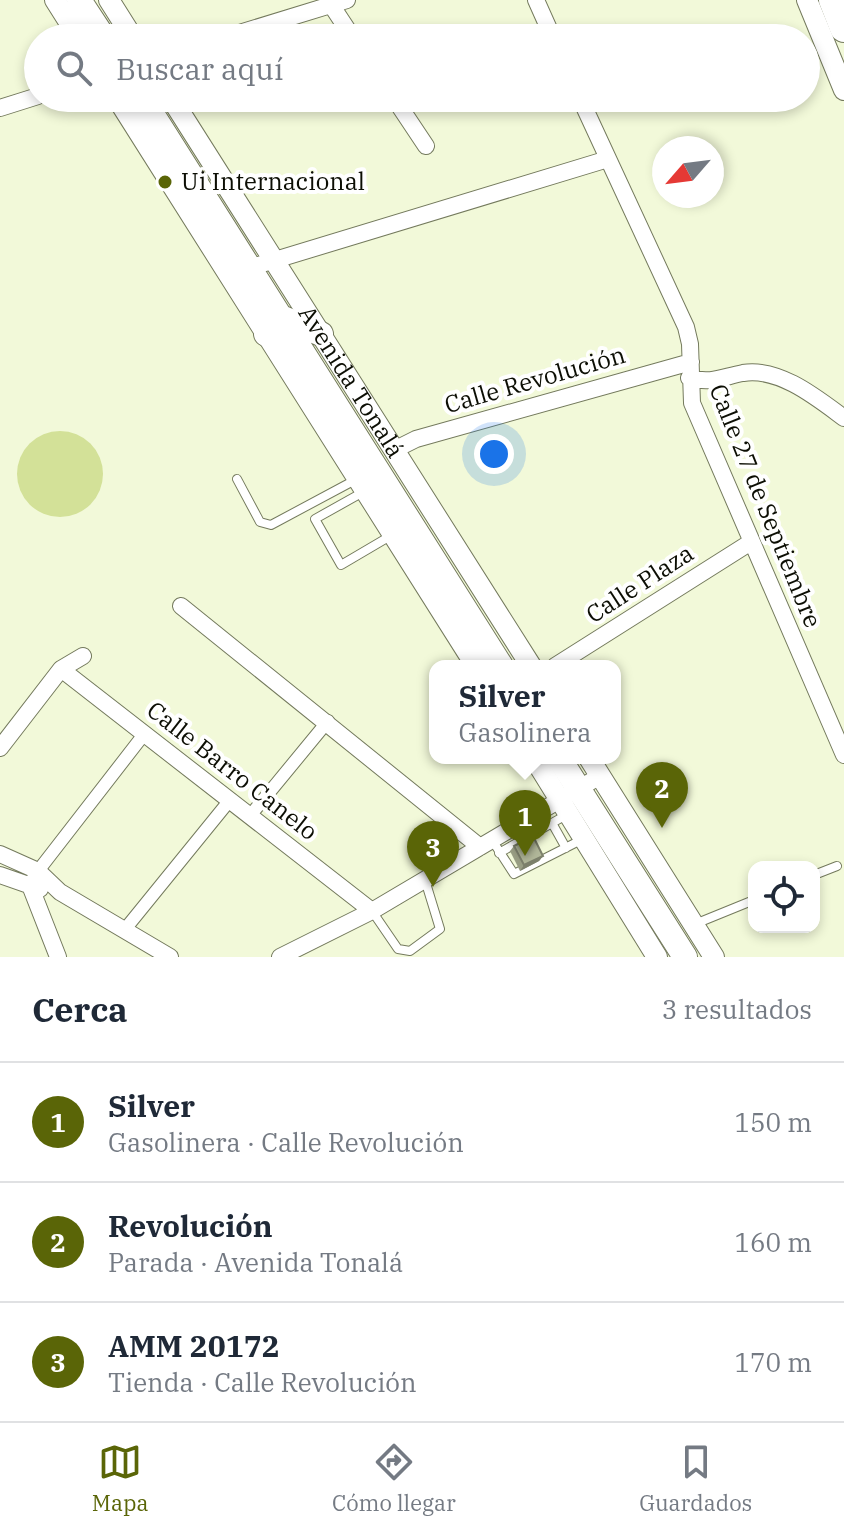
<!DOCTYPE html>
<html lang="es">
<meta charset="utf-8">
<style>
:root{--surface:#fff;--page:#f2f2f3;--text:#1f2937;--muted:#747a83;--line:#e0e1e3;--accent:#5a6507}
body{margin:0;font-family:"IBM Plex Serif",serif;background:var(--page);color:var(--text)}
.controls{position:absolute;right:24px;bottom:24px;display:grid;overflow:hidden;border-radius:16px;box-shadow:0 4px 12px #0003}
.controls button{width:72px;height:72px;display:grid;place-items:center;padding:0;border:0;border-bottom:2px solid var(--line);background:var(--surface);color:var(--text);font:40px sans-serif}
.compass{position:absolute;left:652px;top:136px;width:72px;height:72px;border-radius:50%;background:var(--surface);box-shadow:0 4px 12px #0003;rotate:242deg}
.you{position:absolute;left:494px;top:454px;width:28px;height:28px;margin:-20px;border:6px solid #fff;border-radius:50%;background:#1a73e8;box-shadow:0 0 0 12px #1a73e833}
.badge{display:grid;place-items:center;width:52px;height:52px;border-radius:50%;background:var(--accent);color:#fff;font-size:26px;font-weight:700}
.pin{position:absolute;translate:-50% -66px;filter:drop-shadow(0 2px 4px #0008)}
.pin::after{content:'';position:absolute;top:42px;width:28px;height:24px;background:inherit;clip-path:polygon(0 0,100% 0,50% 100%)}
.popup{position:absolute;left:429px;top:660px;width:192px;height:104px;box-sizing:border-box;display:grid;place-content:center;border-radius:16px;background:var(--surface);filter:drop-shadow(0 2px 6px #0005);font-size:26px;white-space:nowrap;color:var(--muted)}
.popup b{font-size:30px;color:var(--text)}
.popup::after{content:'';position:absolute;left:50%;top:100%;margin-left:-16px;border:16px solid transparent;border-top-color:var(--surface)}
.list{margin:0;padding:0;list-style:none}
h2{display:flex;justify-content:space-between;align-items:center;height:104px;margin:0;padding:0 32px;font-size:34px}
h2 small{font-size:26px;font-weight:400;color:var(--muted)}
.list li{display:grid;grid-template-columns:52px 1fr auto;gap:24px;align-items:center;box-sizing:border-box;height:120px;padding:0 32px;border-top:2px solid var(--line)}
.list b{display:block;font-size:30px;white-space:nowrap}
.list p{margin:0;font-size:26px;white-space:nowrap;color:var(--muted)}
.list em{font-size:26px;font-style:normal;color:var(--muted)}
.icon{flex:none;width:44px;height:44px;fill:none;stroke:currentColor;stroke-width:2;stroke-linecap:round;stroke-linejoin:round}
.map{position:relative;flex:none;width:844px;height:957px;overflow:hidden}
.search{position:absolute;background:var(--surface);box-shadow:0 4px 12px #0003;left:24px;right:24px;top:24px;height:88px;display:flex;align-items:center;gap:20px;box-sizing:border-box;padding:0 28px;border-radius:44px;color:var(--muted);font-size:30px}
.sheet{height:464px;background:var(--surface)}
nav{display:flex;justify-content:space-around;align-items:center;box-sizing:border-box;height:112px;border-top:2px solid var(--line);background:var(--surface);font-size:22px;color:var(--muted)}
nav a{display:grid;justify-items:center;gap:4px}
nav .on{color:var(--accent)}
.map>svg:first-child{display:block}
.green{fill:#d3e198}
.lines{fill:none;stroke-linecap:round;stroke-linejoin:round}
.service-casing{stroke:#747a5d;stroke-width:10}
.pedestrian-casing{stroke:#747a5d;stroke-width:14}
.minor-casing{stroke:#747a5d;stroke-width:18}
.tertiary-casing{stroke:#747a5d;stroke-width:22}
.primary-casing{stroke:#747a5d;stroke-width:26}
.motorway-casing{stroke:#747a5d;stroke-width:30}
.service{stroke:#fff;stroke-width:8}
.pedestrian{stroke:#fff;stroke-width:12}
.minor{stroke:#fff;stroke-width:16}
.tertiary{stroke:#fff;stroke-width:20}
.primary{stroke:#fff;stroke-width:24}
.motorway{stroke:#fff;stroke-width:28}
.wall{fill:#999e84}
.shaded-wall{fill:#7d816c}
.building{fill:#b2b89a;stroke:#7d816c;stroke-width:2}
.poi-dot{fill:#5a6507;stroke:#fff;stroke-width:3}
.labels{text-anchor:middle;stroke-width:8;stroke-linejoin:round;paint-order:stroke}
.poi-label{font-size:24px;fill:#0c0e04;stroke:#fff;text-anchor:start}
.street-label{font-size:24px;fill:#0c0e04;stroke:#fff}
</style>
<div class="map">
<svg width="844" height="957" viewBox="0 0 844 957">
<rect width="100%" height="100%" fill="#f2f9d9"/>
<path class="green" d="M17 474a43 43 0 1 1 86 0a43 43 0 1 1-86 0Z"/>
<g class="lines">
<defs>
<path id="service" d="M237,479l23,43 11,3 86,-46
M365,491l-50,28 26,46 51,-30
M552,823l14,25
M492,840l22,34 69,-35
M499,853l69,-39
M814,875l23,-9
M372,911l26,38 12,2 30,-22 -15,-49
M695,924l59,-24"/>
<path id="pedestrian" d="M249,817l79,-96
M38,871l107,-138
M126,928l104,-128"/>
<path id="minor" d="M328,0l25,38
M536,0l17,38
M223,38l124,-38
M394,98l32,48
M580,98l106,229 4,17 2,59 152,352
M0,108l38,-12
M242,270l366,-111
M689,378c23,6 33,-1 54,-5 36,-6 74,25 101,45
M394,450l22,-11 275,-77
M181,606l299,241
M555,666l196,-124
M61,669l311,242
M0,748l61,-79 22,-13
M0,854l38,17 22,21 110,65
M38,871l-7,17 27,69
M0,875l40,14
M280,957l92,-46 228,-135"/>
<g id="tertiary">
<path d="M55,0l24,38"/>
<path d="M109,0l24,38"/>
<path d="M807,0l37,90"/>
<path d="M117,98l359,568"/>
<path id="s1" d="M171,98l360,568"/>
<path d="M534,758l123,199"/>
<path d="M589,758l125,199"/>
</g>
<path id="primary" d="M79,0l25,38
M142,98l359,568
M281,317l40,17
M266,334l35,16
M559,758l126,199"/>
<path id="motorway" d="M833,0l11,28"/>
</defs>
<use href="#service" class="service-casing"/>
<use href="#pedestrian" class="pedestrian-casing"/>
<use href="#minor" class="minor-casing"/>
<use href="#tertiary" class="tertiary-casing"/>
<use href="#primary" class="primary-casing"/>
<use href="#motorway" class="motorway-casing"/>
<use href="#service" class="service"/>
<use href="#pedestrian" class="pedestrian"/>
<use href="#minor" class="minor"/>
<use href="#tertiary" class="tertiary"/>
<use href="#primary" class="primary"/>
<use href="#motorway" class="motorway"/>
</g>
<path class="wall" d="M514,846l29,10 -4,5 -19,10 -10,-20z"/>
<path class="shaded-wall" d="M543,856l-4,5 -19,10 4,-6z"/>
<path class="building" d="M533,836l10,20 -19,9 -10,-19z"/>
<circle class="poi-dot" cx="165" cy="182" r="8"/>
<g class="labels">
<g class="poi-label">
<text x="181" y="190">Ui Internacional</text>
</g>
<g class="street-label">
<text transform="translate(535 380) rotate(-16)" y="8">Calle Revolución</text>
<text dy="8" stroke="none"><textPath href="#s1" startOffset="336">Avenida Tonalá</textPath></text>
<text transform="translate(765 506) rotate(68)" y="8">Calle 27 de Septiembre</text>
<text transform="translate(640 584) rotate(-33)" y="8">Calle Plaza</text>
<text transform="translate(232 771) rotate(38)" y="8">Calle Barro Canelo</text>
</g>
</g>
</svg>
<div class="controls">
<button><svg class="icon" aria-label="locate" viewBox="0 0 24 24"><circle cx="12" cy="12" r="6"/><path d="M12 2v4M12 18v4M2 12h4M18 12h4"/></svg></button>
</div>
<svg class="compass" viewBox="-18 -18 36 36"><path d="M0-13l5 13h-10z" fill="#e53935"/><path d="M0 13l5-13h-10z" fill="#747a83"/></svg>
<div class="you"></div>
<div class="pin badge" style="left:525px;top:856px">1</div>
<div class="popup"><b>Silver</b>Gasolinera</div>
<div class="pin badge" style="left:662px;top:828px">2</div>
<div class="pin badge" style="left:433px;top:887px">3</div>
<div class="search"><svg class="icon" aria-label="search" viewBox="0 0 24 24"><circle cx="10" cy="10" r="6"/><path d="M15 15l6 6"/></svg>Buscar aquí</div>
</div>
<section class="sheet">
<h2>Cerca<small>3 resultados</small></h2>
<ul class="list">
<li><span class="badge">1</span><div><b>Silver</b><p>Gasolinera · Calle Revolución</p></div><em>150 m</em></li>
<li><span class="badge">2</span><div><b>Revolución</b><p>Parada · Avenida Tonalá</p></div><em>160 m</em></li>
<li><span class="badge">3</span><div><b>AMM 20172</b><p>Tienda · Calle Revolución</p></div><em>170 m</em></li>
</ul>
</section>
<nav>
<a class="on"><svg class="icon" aria-label="map" viewBox="0 0 24 24"><path d="M3 6l6-2 6 2 6-2v14l-6 2-6-2-6 2zM9 4v14M15 6v14"/></svg>Mapa</a>
<a><svg class="icon" aria-label="directions" viewBox="0 0 24 24"><path d="M12 3l9 9-9 9-9-9zM9 14v-3h6M13 9l2 2-2 2"/></svg>Cómo llegar</a>
<a><svg class="icon" aria-label="saved" viewBox="0 0 24 24"><path d="M7 4h10v16l-5-4-5 4z"/></svg>Guardados</a>
</nav>
